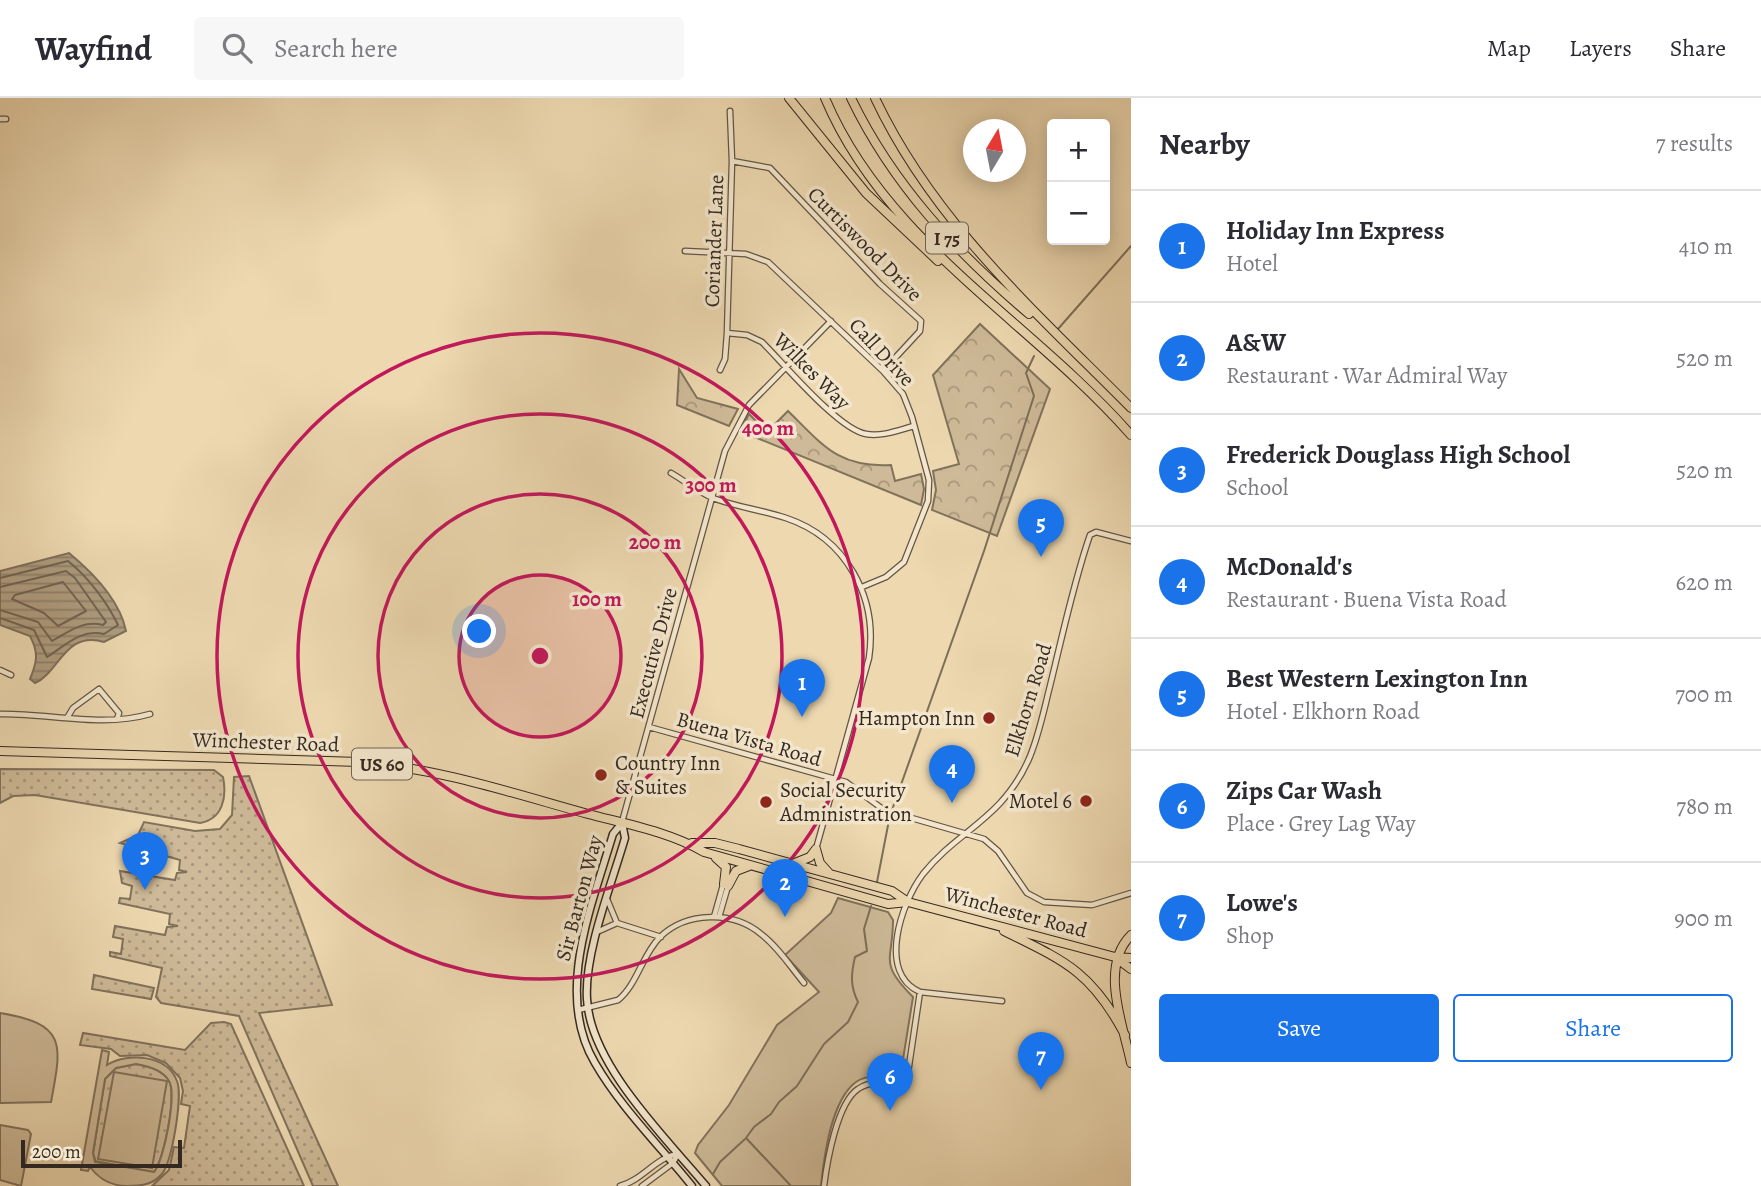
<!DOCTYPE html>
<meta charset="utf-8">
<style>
:root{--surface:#fff;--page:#f7f7f7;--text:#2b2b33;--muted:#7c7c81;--line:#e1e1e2;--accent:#1a73e8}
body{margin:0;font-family:Alegreya,serif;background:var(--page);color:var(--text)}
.controls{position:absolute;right:21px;top:21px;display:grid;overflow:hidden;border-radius:7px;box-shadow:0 4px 18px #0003}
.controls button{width:63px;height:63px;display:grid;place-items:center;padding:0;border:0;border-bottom:2px solid var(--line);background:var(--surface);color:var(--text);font:35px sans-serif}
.compass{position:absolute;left:963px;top:21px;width:63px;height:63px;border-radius:50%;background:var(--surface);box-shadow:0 4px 18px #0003;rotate:10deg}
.scale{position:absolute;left:21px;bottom:18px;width:161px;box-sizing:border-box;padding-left:7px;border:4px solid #342921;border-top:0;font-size:19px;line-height:24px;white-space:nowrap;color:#342921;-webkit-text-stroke:5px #f3e6cc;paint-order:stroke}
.you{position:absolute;left:480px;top:534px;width:24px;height:24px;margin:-18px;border:5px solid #fff;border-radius:50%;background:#1a73e8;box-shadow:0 0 0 10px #1a73e833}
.badge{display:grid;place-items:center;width:46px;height:46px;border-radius:50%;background:var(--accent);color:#fff;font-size:23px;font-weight:700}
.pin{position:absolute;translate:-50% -58px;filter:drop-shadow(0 2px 4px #0008)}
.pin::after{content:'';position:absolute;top:37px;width:24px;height:21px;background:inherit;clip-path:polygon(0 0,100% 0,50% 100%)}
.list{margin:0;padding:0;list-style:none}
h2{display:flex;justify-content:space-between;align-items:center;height:91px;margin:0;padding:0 28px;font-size:30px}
h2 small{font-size:23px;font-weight:400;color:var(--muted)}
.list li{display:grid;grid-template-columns:46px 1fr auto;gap:21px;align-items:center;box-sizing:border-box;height:112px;padding:0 28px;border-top:2px solid var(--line)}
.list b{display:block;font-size:26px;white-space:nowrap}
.list p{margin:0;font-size:23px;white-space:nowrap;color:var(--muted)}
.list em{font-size:23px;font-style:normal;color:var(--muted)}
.actions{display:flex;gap:14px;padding:21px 28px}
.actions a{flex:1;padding:16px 0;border:2px solid var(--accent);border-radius:7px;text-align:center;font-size:24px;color:var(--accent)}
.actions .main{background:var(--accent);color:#fff}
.icon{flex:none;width:38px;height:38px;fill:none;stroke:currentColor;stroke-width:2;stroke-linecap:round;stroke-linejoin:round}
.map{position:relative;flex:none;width:1131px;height:1088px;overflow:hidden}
header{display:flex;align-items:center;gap:42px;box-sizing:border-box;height:98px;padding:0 35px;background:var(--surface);border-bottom:2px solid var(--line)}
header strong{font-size:33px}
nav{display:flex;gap:38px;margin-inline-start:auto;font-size:24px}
.search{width:490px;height:63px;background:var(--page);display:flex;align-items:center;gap:18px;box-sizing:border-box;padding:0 24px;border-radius:7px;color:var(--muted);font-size:26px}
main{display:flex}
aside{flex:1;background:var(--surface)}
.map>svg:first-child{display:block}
.grass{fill:url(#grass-dots);stroke:#81725c;stroke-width:2}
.forest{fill:url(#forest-crowns);stroke:#81725c;stroke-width:2}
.park{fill:#ceba98;stroke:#81725c;stroke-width:2;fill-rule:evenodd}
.water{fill:url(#water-rules);stroke:#7d6e59;stroke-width:2}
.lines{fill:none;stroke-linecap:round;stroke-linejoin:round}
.shore{stroke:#716250;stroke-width:2}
.stream{stroke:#7d6e59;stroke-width:2}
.street-casing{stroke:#625545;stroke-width:7}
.secondary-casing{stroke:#342921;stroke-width:9}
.highway-casing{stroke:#342921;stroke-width:10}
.street{stroke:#f3e6cc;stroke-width:4.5}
.secondary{stroke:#f3e6cc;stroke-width:6}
.highway{stroke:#edd8b0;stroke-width:8}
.ring{fill:none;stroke:#c2185b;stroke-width:3.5}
.poi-dot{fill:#8f2418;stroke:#f3e6cc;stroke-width:2.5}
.labels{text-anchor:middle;stroke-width:7;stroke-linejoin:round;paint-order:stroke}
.shield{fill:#f3e6cc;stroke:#6d6254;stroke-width:2}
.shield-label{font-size:19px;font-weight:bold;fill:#342921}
.street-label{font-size:21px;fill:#342921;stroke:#f3e6cc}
.poi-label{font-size:21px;fill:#342921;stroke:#f3e6cc;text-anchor:end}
.centre{fill:#c2185b;stroke:#f3e6cc;stroke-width:3.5}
.ring-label{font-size:21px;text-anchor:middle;font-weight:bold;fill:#c2185b;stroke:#f3e6cc;stroke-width:7;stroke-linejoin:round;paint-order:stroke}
</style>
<header>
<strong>Wayfind</strong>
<div class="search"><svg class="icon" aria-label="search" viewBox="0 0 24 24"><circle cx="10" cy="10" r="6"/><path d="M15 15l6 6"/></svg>Search here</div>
<nav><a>Map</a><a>Layers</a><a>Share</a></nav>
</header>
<main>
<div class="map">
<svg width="1131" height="1088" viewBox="0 0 1131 1088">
<defs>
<pattern id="grass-dots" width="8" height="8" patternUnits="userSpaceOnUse" patternTransform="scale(1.75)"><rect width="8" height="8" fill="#ceba98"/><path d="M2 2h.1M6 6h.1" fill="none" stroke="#a8977c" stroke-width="1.8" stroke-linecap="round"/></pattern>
<pattern id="forest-crowns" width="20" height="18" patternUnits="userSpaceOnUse" patternTransform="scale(1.75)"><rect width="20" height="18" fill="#ceba98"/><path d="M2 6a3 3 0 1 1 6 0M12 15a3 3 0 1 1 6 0" fill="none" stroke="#a8977c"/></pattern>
<pattern id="water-rules" width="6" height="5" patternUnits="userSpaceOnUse" patternTransform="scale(1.75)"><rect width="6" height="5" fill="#ae9c7f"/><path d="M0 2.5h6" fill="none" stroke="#8e7f68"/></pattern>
</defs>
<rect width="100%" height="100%" fill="#edd8b0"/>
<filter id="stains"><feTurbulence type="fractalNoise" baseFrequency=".00286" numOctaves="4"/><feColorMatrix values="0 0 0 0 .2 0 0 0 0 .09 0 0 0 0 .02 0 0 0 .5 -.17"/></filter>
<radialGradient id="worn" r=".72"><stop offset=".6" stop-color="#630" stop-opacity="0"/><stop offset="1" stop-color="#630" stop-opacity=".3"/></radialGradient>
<path class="grass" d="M0,671l214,1 9,7c4,20 0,42 -23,46l-165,-28 -22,1 -13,7z
M249,678l83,229 -73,8 79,173h-25l-74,-170 -78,-13 -5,-6 6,-29 -52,-12v-4l11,2 2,-15 -10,-2 2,-11 50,9 2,-8 11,-1 -9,-2 1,-10 -51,-11 1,-5 10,1 2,-13 -10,-3 -2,-12 55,9 2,-7 10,-1 -8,-2 1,-10 -60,-17 18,-8 6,-13 51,9 25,-2 12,-14 2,-38z
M94,877l60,13 -3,11 -59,-10z
M224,924l7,2 73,162h-152l17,-16 5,-23 10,1 6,-42 -9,-2 2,-13 -3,-13 -14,-15 -19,-8 -27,1 -9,-7 -31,-4 3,-12 102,17 26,-27z
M136,966c12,2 27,6 33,17 8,13 -5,79 -15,91l-59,-11 -2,-8 12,-74 11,-11z"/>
<path class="forest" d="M980,226l70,65 -53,147 -65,-26 4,-20 -3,-19 26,-7 -26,-89z
M679,271l18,29 41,11 -9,17 -52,-21z
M788,313c35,34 50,57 103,54l4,16 26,-7 3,15 -3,16 -181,-74 9,-17 18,18z"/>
<path class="park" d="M838,800l50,14 5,8c0,41 -15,42 20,77l-13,81c-14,-1 -31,-5 -44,4 -25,18 -32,75 -35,104h-99l-27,-33 3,-8 31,-40 48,-80 42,-33 -34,-37 46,-42z
M0,915c67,11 62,31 51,89l-51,1z
M102,952l7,2 -2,13c22,-13 60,-10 70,16 6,15 -5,83 -16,94 -9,10 -21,11 -34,11 -15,0 -28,-7 -37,-19l-2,4 -7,-1zM136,966c12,2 27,6 33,17 8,13 -5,80 -15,91l-59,-10 -2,-9 12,-74 11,-11z
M114,974l53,9 -15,87 -54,-9z
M0,1027l28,5 3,4 -10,52 -21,-6z"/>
<path class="water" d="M69,455c23,19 51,48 57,78l-22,11c-39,-12 -45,31 -69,41l-5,-4c7,-17 9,-26 0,-43l-30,-11v-54z"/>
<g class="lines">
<path class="shore" d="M0,480l68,-17c20,16 39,41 50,64l-14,9c-24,-5 -38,11 -57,23l-13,-27 -34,-12
M63,484l23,29 -28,15 -14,-13 -32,-14 3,-4z
M0,489l66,-16 9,7 31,44 -3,3c-21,-5 -34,7 -51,16l-14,-19 -38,-12"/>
<path class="stream" d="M1058,231l73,-83
M892,712l92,-259 50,-155 -8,-23 8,-17
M877,784l13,-67
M713,1076l7,-12 25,-23
M791,1088l-45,-48 8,-11 17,-13 8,-12 18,-16 27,-42 24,-22 10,-20c-8,-16 -7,-28 -3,-45l12,-6 -3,-22 7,-23"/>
<defs>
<path id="street" d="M0,21h6
M732,63l38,7 110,116 41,37 -1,10 -37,40
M685,153l61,3 22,8 115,109 20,23 9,23 17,63 -1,21 -24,61 -18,15 -24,10
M727,235l20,2 15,7c22,22 77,88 104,92 16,3 33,-4 48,-8
M720,272l5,-11 2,-26 5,-172 -2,-50
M671,375c14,8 27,19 42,25 23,9 49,12 73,20 60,20 92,79 83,140l-53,191
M0,572l11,5
M0,616c49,-1 102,14 150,0
M67,620l6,-10 26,-19 20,24 -2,6
M649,629l197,55 38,28 100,29 14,12 29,42 17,9 48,3 39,-12
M622,724l103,-371 24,-46 82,-84
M607,801l10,24
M714,819l9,-32
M719,819l9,-31
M599,833l18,-8 44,14
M1002,903l-82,-9c-43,-19 -19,-89 3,-118 35,-44 78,-54 105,-113 10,-22 15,-47 21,-71 13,-52 24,-106 41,-155l6,-3 35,9
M578,912l40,-10c19,-15 24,-45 42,-63 27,-26 73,-26 101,-3 17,13 29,32 43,49
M620,1088c23,-6 36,-29 58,-32
M642,1088l31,-23 5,-9
M824,1088c3,-24 13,-83 34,-97 14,-10 33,-5 48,-3l14,-94"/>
<path id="secondary" d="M622,725l-9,11c-21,71 -59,160 -18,229 26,45 65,83 97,123
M622,725l3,15c-13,45 -41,115 -38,161 3,65 78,138 119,187"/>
<path id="highway" d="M789,0l77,95 72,68
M825,0c61,145 206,223 306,337
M851,0c42,87 105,154 178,216
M875,0c59,125 161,214 256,310
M0,653l359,11c78,6 153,31 229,52 38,10 82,18 116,38l184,52 20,-2
M692,745h23l24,6 153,42 16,11 207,55 16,1
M816,751l4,14 9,10
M716,760l10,9 -2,17
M795,765l15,-6 6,-8
M728,788l8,-15 13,-5
M1004,833c61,30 88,41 121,104
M1131,837c-32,32 -8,89 0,128
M1115,859l16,12"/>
</defs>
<use href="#street" class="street-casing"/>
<use href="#secondary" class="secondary-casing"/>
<use href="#highway" class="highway-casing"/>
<use href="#street" class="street"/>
<use href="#secondary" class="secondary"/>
<use href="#highway" class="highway"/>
</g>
<circle cx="540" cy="558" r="81" fill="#c2185b" fill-opacity=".12"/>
<g class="ring">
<circle cx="540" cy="558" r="81"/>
<circle cx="540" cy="558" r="162"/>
<circle cx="540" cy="558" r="242"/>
<circle cx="540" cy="558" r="323"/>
</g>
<g class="poi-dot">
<circle cx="989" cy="620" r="7"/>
<circle cx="601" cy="677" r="7"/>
<circle cx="1086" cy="703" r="7"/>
<circle cx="766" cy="704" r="7"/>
</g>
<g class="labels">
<g class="shield">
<rect x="926" y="124.5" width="42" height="31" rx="5"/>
<rect x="352" y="650.5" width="60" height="31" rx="5"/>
</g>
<g class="shield-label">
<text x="947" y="147">I 75</text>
<text x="382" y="673">US 60</text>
</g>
<g class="street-label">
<text transform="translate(714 143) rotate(-88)" y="7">Coriander Lane</text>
<text transform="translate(865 146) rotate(45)" y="7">Curtiswood Drive</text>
<text transform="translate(882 254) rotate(47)" y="7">Call Drive</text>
<text transform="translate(812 273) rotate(45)" y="7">Wilkes Way</text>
<text transform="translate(653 555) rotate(-75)" y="7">Executive Drive</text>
<text transform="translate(1028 602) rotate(-73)" y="7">Elkhorn Road</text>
<text transform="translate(749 641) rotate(16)" y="7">Buena Vista Road</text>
<text transform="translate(266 644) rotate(2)" y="7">Winchester Road</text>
<text transform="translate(579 800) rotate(-75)" y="7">Sir Barton Way</text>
<text transform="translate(1016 814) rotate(15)" y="7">Winchester Road</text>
</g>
<g class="poi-label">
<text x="975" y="627">Hampton Inn</text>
<text x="615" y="672" text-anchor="start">Country Inn<tspan x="615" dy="24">&amp; Suites</tspan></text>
<text x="780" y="699" text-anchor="start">Social Security<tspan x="780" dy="24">Administration</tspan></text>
<text x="1072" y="710">Motel 6</text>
</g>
</g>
<circle cx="540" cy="558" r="10" class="centre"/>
<g class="ring-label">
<text x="768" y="337">400 m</text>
<text x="711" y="394">300 m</text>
<text x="655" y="451">200 m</text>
<text x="597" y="508">100 m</text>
</g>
<rect width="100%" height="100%" filter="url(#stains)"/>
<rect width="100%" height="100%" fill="url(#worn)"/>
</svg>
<div class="controls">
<button>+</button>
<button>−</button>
</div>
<svg class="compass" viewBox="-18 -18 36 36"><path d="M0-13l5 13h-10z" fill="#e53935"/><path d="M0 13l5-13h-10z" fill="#7c7c81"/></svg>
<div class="scale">200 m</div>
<div class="you"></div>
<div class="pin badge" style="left:802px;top:619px">1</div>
<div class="pin badge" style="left:785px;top:819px">2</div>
<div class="pin badge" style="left:145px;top:792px">3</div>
<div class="pin badge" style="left:952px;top:705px">4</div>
<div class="pin badge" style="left:1041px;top:459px">5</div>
<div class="pin badge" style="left:890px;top:1013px">6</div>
<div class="pin badge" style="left:1041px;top:992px">7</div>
</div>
<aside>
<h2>Nearby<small>7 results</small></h2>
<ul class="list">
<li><span class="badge">1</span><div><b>Holiday Inn Express</b><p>Hotel</p></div><em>410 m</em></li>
<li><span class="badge">2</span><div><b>A&amp;W</b><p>Restaurant · War Admiral Way</p></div><em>520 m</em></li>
<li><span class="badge">3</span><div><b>Frederick Douglass High School</b><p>School</p></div><em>520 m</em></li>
<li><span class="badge">4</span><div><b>McDonald's</b><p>Restaurant · Buena Vista Road</p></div><em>620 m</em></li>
<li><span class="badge">5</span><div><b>Best Western Lexington Inn</b><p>Hotel · Elkhorn Road</p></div><em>700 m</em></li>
<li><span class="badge">6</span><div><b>Zips Car Wash</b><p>Place · Grey Lag Way</p></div><em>780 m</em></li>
<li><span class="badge">7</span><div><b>Lowe's</b><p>Shop</p></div><em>900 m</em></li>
</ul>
<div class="actions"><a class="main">Save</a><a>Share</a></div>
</aside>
</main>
